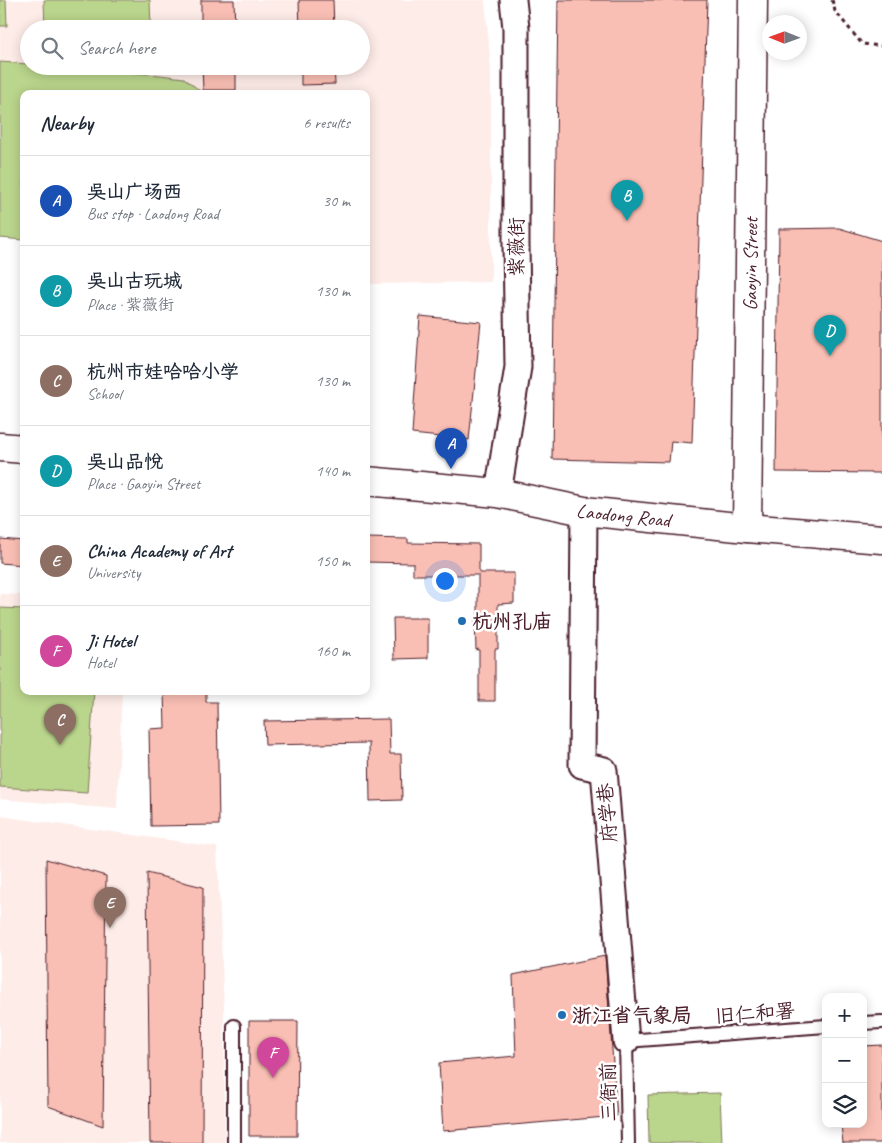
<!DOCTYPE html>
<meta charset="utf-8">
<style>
:root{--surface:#fff;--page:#f2f2f3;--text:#1f2937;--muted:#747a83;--line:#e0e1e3;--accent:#1f6fb2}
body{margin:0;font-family:Caveat,"LXGW WenKai TC",sans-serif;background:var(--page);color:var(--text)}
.controls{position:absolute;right:15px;bottom:15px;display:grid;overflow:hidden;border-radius:10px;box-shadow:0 2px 12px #0003}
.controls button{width:45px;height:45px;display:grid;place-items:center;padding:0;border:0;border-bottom:1px solid var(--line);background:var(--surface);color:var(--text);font:25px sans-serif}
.compass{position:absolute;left:762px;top:15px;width:45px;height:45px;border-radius:50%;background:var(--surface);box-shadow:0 2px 12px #0003;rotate:271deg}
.you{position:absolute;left:444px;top:580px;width:18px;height:18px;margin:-12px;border:4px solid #fff;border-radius:50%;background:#1a73e8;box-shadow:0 0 0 8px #1a73e833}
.badge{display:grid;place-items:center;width:32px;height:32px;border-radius:50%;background:var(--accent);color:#fff;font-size:16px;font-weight:700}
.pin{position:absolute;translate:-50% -41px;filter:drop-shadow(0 1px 2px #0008)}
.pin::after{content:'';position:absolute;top:26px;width:18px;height:15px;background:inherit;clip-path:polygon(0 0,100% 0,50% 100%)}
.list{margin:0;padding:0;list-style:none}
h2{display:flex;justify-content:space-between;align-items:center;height:65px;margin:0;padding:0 20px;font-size:21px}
h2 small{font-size:16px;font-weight:400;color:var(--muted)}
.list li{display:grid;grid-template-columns:32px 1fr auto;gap:15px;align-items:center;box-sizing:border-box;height:90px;padding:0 20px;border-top:1px solid var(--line)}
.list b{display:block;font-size:19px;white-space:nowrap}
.list p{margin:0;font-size:16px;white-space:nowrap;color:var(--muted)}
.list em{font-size:16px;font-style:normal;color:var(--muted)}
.icon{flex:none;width:28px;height:28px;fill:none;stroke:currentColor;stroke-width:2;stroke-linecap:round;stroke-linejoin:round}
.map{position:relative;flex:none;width:882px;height:1143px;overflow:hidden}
.search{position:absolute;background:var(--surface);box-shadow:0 2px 12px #0003;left:20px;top:20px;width:350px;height:55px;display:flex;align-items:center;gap:12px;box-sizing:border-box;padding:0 18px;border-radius:28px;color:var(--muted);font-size:19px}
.panel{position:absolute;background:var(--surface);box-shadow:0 2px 12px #0003;left:20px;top:90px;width:350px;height:605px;border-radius:10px}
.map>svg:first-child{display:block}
.built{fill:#feece8;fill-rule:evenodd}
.green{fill:#bad58c;stroke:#827a5c}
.building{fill:#fabfb4;stroke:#4a1f2b}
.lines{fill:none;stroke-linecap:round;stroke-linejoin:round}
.service-casing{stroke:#4a1f2b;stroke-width:16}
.minor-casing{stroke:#4a1f2b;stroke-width:29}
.tertiary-casing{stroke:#4a1f2b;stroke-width:31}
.path{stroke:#4a1f2b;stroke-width:3;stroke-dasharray:4 4;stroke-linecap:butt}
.service{stroke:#fff;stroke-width:12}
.minor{stroke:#fff;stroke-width:25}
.tertiary{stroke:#fff;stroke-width:28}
.poi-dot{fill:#1f6fb2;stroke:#fff;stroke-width:2}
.labels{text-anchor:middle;stroke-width:5;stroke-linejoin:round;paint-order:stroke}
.street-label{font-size:20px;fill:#4a1f2b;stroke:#fff}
.poi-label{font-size:20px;font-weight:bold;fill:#4a1f2b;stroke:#fff;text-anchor:start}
</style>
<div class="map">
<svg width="882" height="1143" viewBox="0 0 882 1143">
<rect width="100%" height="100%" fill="#fff"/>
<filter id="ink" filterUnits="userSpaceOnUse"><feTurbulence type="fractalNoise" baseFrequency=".02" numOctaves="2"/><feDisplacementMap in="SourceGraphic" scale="10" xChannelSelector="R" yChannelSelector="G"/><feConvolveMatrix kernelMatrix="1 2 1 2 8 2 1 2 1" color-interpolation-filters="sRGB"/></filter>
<g filter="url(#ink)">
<path class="built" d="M0,0h485l6,71v211l-125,2v-190h-342v146l-24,-2zM29,29h332v37h-332z
M0,594l24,1v96h98l-5,118 -117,-10z
M0,816l217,31 7,161 1,135h-225z"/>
<path class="green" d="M0,0h6l1,26h-7z
M44,0h106l1,29h-106z
M0,62l29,2v2h27l104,9 24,3 20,16h-180v146l-24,-2z
M0,608l24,1v82h70l-7,102 -87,-6z
M720,1093l2,50h-73l-1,-48z"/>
<path class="building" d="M201,0h33l1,29h-34z
M299,0h34l1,29h-34z
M558,0h149l-15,443 -21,-2 -2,21 -117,-3z
M202,66h34v24h-33z
M301,66h33l1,18 -34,1z
M839,228l43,13v232l-106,-1 3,-243z
M420,316l61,6 -12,118 -57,-6z
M366,538l42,1v4l71,1v29h35v30l-16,1v45h-3v52h-16v-52l-3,1 -1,-32h3v-43h-65v-12l-47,-1z
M0,539l24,2v24l-24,-2z
M393,618h35v40l-34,1z
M164,691h42v11h11l2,123 -68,1 -2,-97 16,-1z
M389,719l1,35h11l1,46 -32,1 -1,-58 -104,2 -1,-24z
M46,859l60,17 -3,250 -55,-20z
M147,873l56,14 -1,256h-52z
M605,956l12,160 -174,15 -4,-68 77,-7 -3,-81z
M249,1021h49l-1,115h-48z
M882,1045v98h-39l-2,-19h22v-78z"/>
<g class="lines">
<defs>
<path id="service" d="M863,1023l19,-1
M234,1143v-117
M628,1143l-2,-102 200,-15"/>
<path id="minor" d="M498,493l20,-126 -2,-122v-217l-3,-28
M584,511l-2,254 22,5 22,271"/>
<g id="tertiary">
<path d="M0,447l24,2"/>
<path id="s1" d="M366,481l132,12 86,18 163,17 135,11"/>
<path id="s2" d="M747,528l6,-528"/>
</g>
</defs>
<use href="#service" class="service-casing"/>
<use href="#minor" class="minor-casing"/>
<use href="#tertiary" class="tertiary-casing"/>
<path class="path" d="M832,0l3,11 27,33 20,2"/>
<use href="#service" class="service"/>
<use href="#minor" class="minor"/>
<use href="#tertiary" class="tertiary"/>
</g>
</g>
<g class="poi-dot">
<circle cx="462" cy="621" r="5"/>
<circle cx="562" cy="1015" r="5"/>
</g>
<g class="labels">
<g class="street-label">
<text transform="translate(516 247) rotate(-90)" y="7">紫薇街</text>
<text dy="7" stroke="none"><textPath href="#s2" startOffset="264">Gaoyin Street</textPath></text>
<text dy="7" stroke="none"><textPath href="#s1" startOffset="260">Laodong Road</textPath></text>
<text transform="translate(607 813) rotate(-95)" y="7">府学巷</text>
<text transform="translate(755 1013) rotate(-4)" y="7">旧仁和署</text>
<text transform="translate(608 1092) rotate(-91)" y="7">三衙前</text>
</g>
<g class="poi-label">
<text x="472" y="628">杭州孔庙</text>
<text x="572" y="1022">浙江省气象局</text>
</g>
</g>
</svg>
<div class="controls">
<button>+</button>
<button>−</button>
<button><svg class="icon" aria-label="layers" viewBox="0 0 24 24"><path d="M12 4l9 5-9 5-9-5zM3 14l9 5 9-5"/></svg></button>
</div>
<svg class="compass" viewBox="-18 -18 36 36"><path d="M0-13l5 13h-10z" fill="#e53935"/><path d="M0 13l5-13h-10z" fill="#747a83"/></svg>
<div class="you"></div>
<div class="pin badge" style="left:451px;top:469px;background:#1a4fb4">A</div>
<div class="pin badge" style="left:627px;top:221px;background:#0f9aa8">B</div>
<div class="pin badge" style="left:60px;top:745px;background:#8d6e63">C</div>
<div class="pin badge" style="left:830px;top:356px;background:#0f9aa8">D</div>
<div class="pin badge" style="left:110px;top:928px;background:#8d6e63">E</div>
<div class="pin badge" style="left:273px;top:1078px;background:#d1479c">F</div>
<div class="search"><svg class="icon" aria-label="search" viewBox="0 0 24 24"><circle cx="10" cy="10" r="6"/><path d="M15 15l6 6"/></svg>Search here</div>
<section class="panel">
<h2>Nearby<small>6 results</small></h2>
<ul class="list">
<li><span class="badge" style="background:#1a4fb4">A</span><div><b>吴山广场西</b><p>Bus stop · Laodong Road</p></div><em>30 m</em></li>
<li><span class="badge" style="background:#0f9aa8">B</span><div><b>吴山古玩城</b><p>Place · 紫薇街</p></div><em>130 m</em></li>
<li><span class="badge" style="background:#8d6e63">C</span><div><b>杭州市娃哈哈小学</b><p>School</p></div><em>130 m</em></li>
<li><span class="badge" style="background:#0f9aa8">D</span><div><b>吴山品悦</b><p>Place · Gaoyin Street</p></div><em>140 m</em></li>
<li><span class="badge" style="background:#8d6e63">E</span><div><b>China Academy of Art</b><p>University</p></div><em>150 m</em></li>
<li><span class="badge" style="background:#d1479c">F</span><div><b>Ji Hotel</b><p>Hotel</p></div><em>160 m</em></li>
</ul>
</section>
</div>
